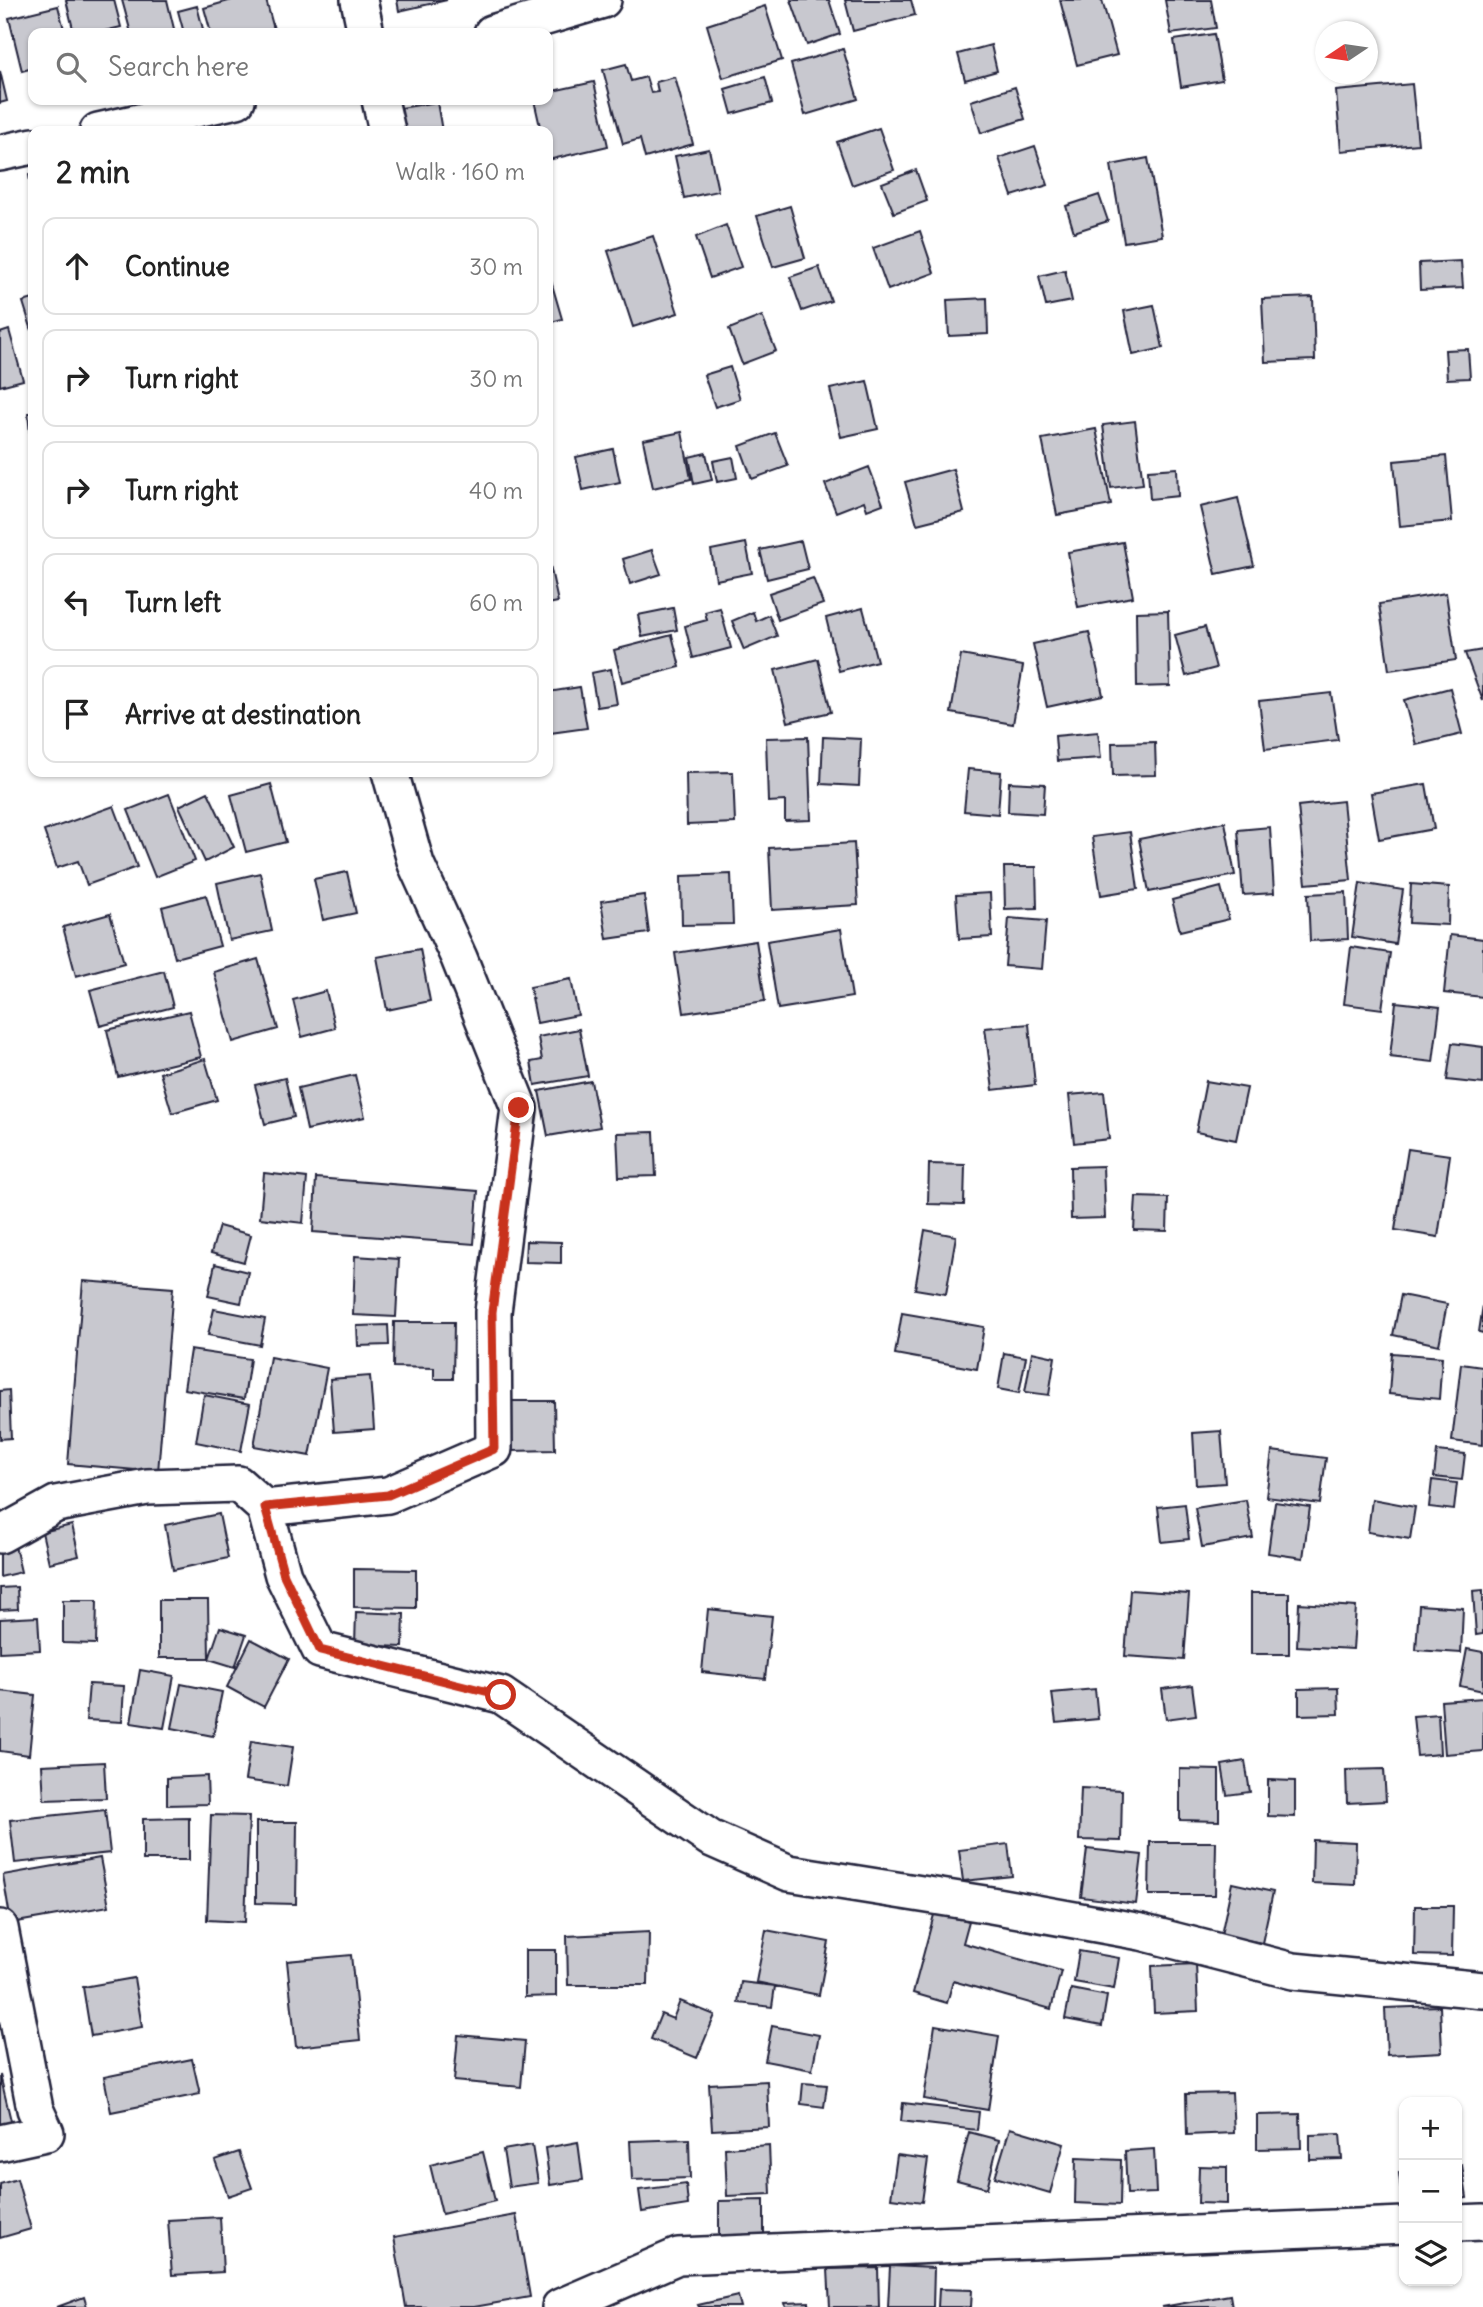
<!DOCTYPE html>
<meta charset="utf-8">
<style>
:root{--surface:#fff;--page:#f2f2f2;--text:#222;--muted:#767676;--line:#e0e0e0}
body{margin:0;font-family:Delius,sans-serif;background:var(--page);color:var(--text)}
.controls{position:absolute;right:21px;bottom:21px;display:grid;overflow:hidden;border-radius:14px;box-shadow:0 2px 5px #0004}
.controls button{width:63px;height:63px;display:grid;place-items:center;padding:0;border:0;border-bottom:2px solid var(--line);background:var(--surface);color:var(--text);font:35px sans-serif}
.compass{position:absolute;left:1315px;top:21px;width:63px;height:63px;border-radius:50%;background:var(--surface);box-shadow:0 2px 5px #0004;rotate:257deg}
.stop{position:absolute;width:21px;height:21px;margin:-16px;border:5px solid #c8321e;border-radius:50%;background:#fff}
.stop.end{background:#c8321e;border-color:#fff;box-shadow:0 2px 7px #0008}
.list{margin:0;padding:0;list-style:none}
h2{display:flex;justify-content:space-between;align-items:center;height:91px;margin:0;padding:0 28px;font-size:30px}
h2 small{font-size:23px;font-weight:400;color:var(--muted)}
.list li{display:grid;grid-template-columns:46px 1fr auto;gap:21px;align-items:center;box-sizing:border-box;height:98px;margin:0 14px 14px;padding:0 14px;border:2px solid var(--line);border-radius:14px}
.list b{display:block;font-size:26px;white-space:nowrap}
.list em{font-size:23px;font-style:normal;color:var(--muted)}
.icon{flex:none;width:38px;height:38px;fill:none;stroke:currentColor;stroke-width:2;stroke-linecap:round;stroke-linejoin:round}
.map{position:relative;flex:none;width:1483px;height:2307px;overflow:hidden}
.search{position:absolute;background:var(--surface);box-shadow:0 2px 5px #0004;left:28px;top:28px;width:525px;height:77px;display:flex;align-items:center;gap:18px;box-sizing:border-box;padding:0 24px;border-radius:14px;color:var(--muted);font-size:26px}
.panel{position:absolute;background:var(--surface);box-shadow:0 2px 5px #0004;left:28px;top:126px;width:525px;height:651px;border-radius:14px}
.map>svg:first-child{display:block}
.building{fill:#c8c8cf;stroke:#22223b;stroke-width:2}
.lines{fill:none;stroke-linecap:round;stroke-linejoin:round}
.minor-casing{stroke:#22223b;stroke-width:40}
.minor{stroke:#fff;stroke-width:35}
.route{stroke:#c8321e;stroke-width:9}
</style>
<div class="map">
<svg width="1483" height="2307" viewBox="0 0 1483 2307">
<rect width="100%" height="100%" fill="#fff"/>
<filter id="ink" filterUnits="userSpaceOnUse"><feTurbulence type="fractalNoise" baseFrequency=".0143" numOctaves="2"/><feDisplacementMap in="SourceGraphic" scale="14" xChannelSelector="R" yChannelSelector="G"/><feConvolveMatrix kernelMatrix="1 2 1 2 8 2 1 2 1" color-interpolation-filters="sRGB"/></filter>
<g filter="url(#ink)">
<path class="building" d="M66,0h48l7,27 -25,6h-22z
M122,0h45l8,33h-44z
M232,0h34l9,33h-64l-7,-25z
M397,0h50l-48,11z
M791,0h38l11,34 -33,11z
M845,0h66l4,15 -62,16z
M1060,0h42l15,55 -40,10z
M1165,0h46l5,28 -45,6z
M58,6l7,27h-32v35l-11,3 -13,-53z
M197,6l7,27h-20l-6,-22z
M765,6l17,54 -59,18 -16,-53z
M1214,34l8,46 -41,7 -7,-47z
M991,45l6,26 -32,9 -7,-26z
M843,49l15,50 -53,16 -14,-51z
M626,64l5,17 15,-4 5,16 7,-1 -2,-10 19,-5 18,67 -48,14 -5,-19 -17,5 -20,-74z
M0,71l7,30 -7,2z
M765,77l7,26 -40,11 -7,-25z
M594,82l14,64 -60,14v-29h-7l-7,-31h14v-8z
M1412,84l6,60 -77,7 -5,-60z
M1015,87l10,32 -44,14 -10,-32z
M437,102l5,29h-45l-3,-22z
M879,128l15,42 -42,15 -15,-43z
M1035,146l13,39 -36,11 -13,-38z
M709,149l9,42 -34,7 -9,-42z
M1148,158l14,78 -38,6 -13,-77z
M916,170l11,31 -33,12 -12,-30z
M33,174v25l-4,-24z
M1099,195l9,26 -34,11 -8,-26z
M790,206l15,52 -32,9 -16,-51z
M726,225l15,42 -31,11 -14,-41z
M920,231l14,42 -46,17 -15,-42z
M653,236l25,77 -45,14 -25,-76z
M1461,261l2,27 -43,2 -1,-27z
M819,267l12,34 -29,10 -12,-34z
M1065,270l7,31 -26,5 -7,-30z
M551,281l11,38 -14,4v-41z
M1313,297l2,63 -50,2 -3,-63z
M987,298l1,36 -39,2 -2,-36z
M33,299v35l-10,-32z
M1154,305l9,43 -30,7 -9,-44z
M762,316l14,35 -34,13 -13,-35z
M9,330l14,50 -23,6v-53z
M1468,349l2,29 -23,1 -2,-29z
M730,367l10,32 -25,8 -11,-32z
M867,381l11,48 -37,8 -11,-48z
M28,413h5v51z
M1135,421l8,63 -32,4 -8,-63z
M1096,429l15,76 -54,10 -15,-76z
M682,432l9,47 -38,9 -10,-48z
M775,433l13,33 -36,13 -12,-33z
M613,449l7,33 -37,8 -7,-33z
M706,453l6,27 -18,4 -5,-27z
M1446,456l6,65 -52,5 -6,-65z
M733,457l4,21 -20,4 -4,-21z
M869,467l14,37 -16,6 -3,-9 -28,11 -11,-28z
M1177,468l1,28 -28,3 -2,-29z
M953,469l11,43 -47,12 -12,-42z
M1238,498l16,68 -38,8 -16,-67z
M801,541l7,28 -41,10 -7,-29z
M1123,542l10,55 -55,10 -10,-55z
M746,543l6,30 -36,7 -5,-30z
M652,550l9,24 -31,10 -7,-25z
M548,556l10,46 -10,2z
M813,578l10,26 -45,16 -9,-27z
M1446,593l10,67 -67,10 -10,-66z
M673,608l4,22 -35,7 -4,-22z
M720,608l11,40 -38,10 -8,-32 22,-6 -2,-8z
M863,608l14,53 -38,10 -13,-53z
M1168,611l2,75 -33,1 -1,-75z
M753,612l3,9 13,-6 8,21 -33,14 -12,-29z
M1205,627l11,41 -30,8 -11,-41z
M1089,632l14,63 -56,12 -14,-63z
M672,635l8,32 -58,15 -8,-32z
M1483,650v51l-18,-48z
M961,655l62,11 -10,58 -62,-11z
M818,659l13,53 -43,10 -13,-52z
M611,669l6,35 -20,3 -6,-34z
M580,687l7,41 -37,5 -2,-41z
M1450,688l12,46 -46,11 -12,-45z
M1331,693l7,47 -73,9 -6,-48z
M1098,732l3,26 -44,3 -2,-25z
M808,737l3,83 -26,1v-20l-17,1 -2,-64z
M823,737l38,2 -2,47 -38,-2z
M1155,742l1,33 -43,1 -1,-33z
M968,769l33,3 -3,42 -34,-3z
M733,772l2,51 -48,2 -1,-52z
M1009,782l36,2 -2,30 -35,-2z
M271,784l15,58 -40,10 -15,-57z
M1426,784l8,45 -55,10 -8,-46z
M208,792l26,55 -29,15 -26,-56z
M169,794l26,67 -40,16 -27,-67z
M1343,801l8,79 -45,4 -8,-78z
M114,806l23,61 -50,18 -9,-24 -21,7 -13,-37z
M1225,822l10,53 -86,17 -10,-53z
M1270,827l4,66 -31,2 -5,-65z
M1130,832l8,57 -37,6 -9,-58z
M854,843l4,62 -86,5 -3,-62z
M1004,867h32l1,41 -32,1z
M347,872l9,41 -33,7 -9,-41z
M260,873l12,58 -43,9 -12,-57z
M731,874l2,50 -51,1 -1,-49z
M1360,883l43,7 -8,54 -43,-7z
M1411,884l38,3 -1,38 -39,-2z
M1221,887l8,32 -49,12 -8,-31z
M1346,892l2,47 -38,2 -2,-47z
M990,893l2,44 -33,2 -3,-44z
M206,895l14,51 -45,12 -13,-51z
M644,895l5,38 -42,6 -6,-38z
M110,914l14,49 -48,13 -13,-49z
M1009,918l37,3 -4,48 -37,-3z
M841,929l11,68 -74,12 -11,-68z
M1450,935l33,4v58l-39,-4z
M756,941l9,60 -81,12 -9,-60z
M1351,947l39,6 -8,56 -38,-5z
M420,949l10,52 -43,9 -10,-53z
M258,959l20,70 -45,13 -19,-70z
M164,971l9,36 -73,19 -10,-36z
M571,979l7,36 -41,8 -7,-36z
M326,991l9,37 -33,9 -9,-37z
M1396,1002l44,5 -7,55 -43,-5z
M189,1011l12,46 -83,20 -11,-47z
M1029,1024l6,61 -42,5 -8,-62z
M579,1029l9,47 -53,9 -4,-23 11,-2 -4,-23z
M1452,1043l31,4v37l-36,-4z
M205,1059l12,41 -45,13 -12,-40z
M355,1075l10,42 -58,13 -9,-42z
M285,1078l9,39 -29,7 -10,-39z
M591,1081l9,46 -52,9 -9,-45z
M1206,1081l41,7 -11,52 -40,-8z
M1104,1092l5,47 -35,4 -5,-48z
M654,1132l2,44 -37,1 -2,-44z
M1408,1149l42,6 -12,82 -43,-7z
M929,1164l36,1 -1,40 -36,-1z
M1103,1166l2,52 -34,1 -1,-52z
M264,1173l43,5 -4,45 -43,-5z
M316,1178l162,13 -4,53 -161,-12z
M1136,1197l32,1 -1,33 -33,-1z
M219,1226l32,9 -7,27 -33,-9z
M925,1230l31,6 -10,58 -31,-5z
M526,1241l35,1v21l-36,-1z
M355,1256l44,3 -3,58 -43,-2z
M215,1264l33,8 -7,31 -33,-7z
M83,1281l90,7 -15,184 -90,-8z
M1401,1295l46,9 -8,41 -46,-10z
M1483,1305v28l-4,-1z
M214,1309l51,10 -5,26 -52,-10z
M902,1313l82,14 -7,42 -82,-15z
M394,1322h60l-1,57h-19v-11l-41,-1z
M388,1325l1,20 -31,1 -1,-20z
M190,1350l60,9 -6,40 -60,-10z
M1032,1352l23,5 -6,38 -24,-3z
M1004,1353l22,4 -7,36 -21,-4z
M1392,1353l50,4 -3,42 -50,-5z
M270,1357l57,11 -17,88 -56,-10z
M1461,1364l22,3v78l-31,-4z
M370,1376l4,53 -40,3 -4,-53z
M9,1390l2,48 -11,1v-48z
M204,1395l46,9 -9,47 -45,-9z
M511,1401h43l1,49 -44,1z
M1221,1431l4,52 -29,2 -3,-52z
M1272,1451l54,7 -6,46 -54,-7z
M1437,1451l28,3 -3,26 -28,-3z
M1432,1480l25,3 -3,27 -25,-3z
M1372,1499l43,8 -5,32 -42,-7z
M1246,1500l7,38 -51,9 -7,-39z
M1275,1502l35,5 -7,51 -35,-5z
M1185,1504l4,35 -27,3 -4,-35z
M219,1514l9,44 -55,12 -8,-45z
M72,1525l7,31 -30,7 -7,-31z
M15,1546l6,26 -21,5v-27z
M354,1569l62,1v38l-62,-1z
M17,1587l1,22 -18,1v-22z
M1130,1590l59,4 -5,66 -59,-4z
M1483,1590v44l-7,1 -3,-44z
M1251,1593h38v61h-38z
M63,1600h34l-1,44 -33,-1z
M159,1600h49l1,58h-50z
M1299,1603l57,4 -3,42 -56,-3z
M1419,1605l44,3 -2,45 -45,-3z
M708,1609l64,7 -7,63 -63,-7z
M356,1612l48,2 -1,33 -48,-2z
M38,1617l2,33 -40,2v-33z
M220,1627l26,8 -11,32 -26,-8z
M251,1639l38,20 -25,48 -37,-20z
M1467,1649l16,3v39l-23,-5z
M140,1670l34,6 -10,52 -33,-5z
M89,1684l35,2 -2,36 -36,-2z
M181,1684l41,8 -9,44 -41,-8z
M1192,1685l4,30 -30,4 -4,-30z
M1338,1688l1,26 -40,1v-26z
M1095,1689l3,30 -42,4 -4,-30z
M0,1691l35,4 -6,60 -29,-4z
M1483,1698v53l-38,3 -4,-53z
M1438,1714l2,40 -23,2 -4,-40z
M251,1741l42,6 -6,39 -42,-6z
M1245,1761l5,31 -23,3 -5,-30z
M104,1762l2,36 -62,2 -2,-35z
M1180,1769l39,1v51l-39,-1z
M1384,1769l2,32 -39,2 -1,-33z
M207,1776l1,28 -41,1v-27z
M1268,1780l27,1v36l-27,-1z
M1081,1788l41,2 -1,51 -42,-1z
M105,1810l5,43 -95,10 -5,-43z
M211,1815l38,1 -4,106 -38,-2z
M189,1818v42h-46v-41z
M256,1822h41l-1,82 -40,-1z
M1313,1840l43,2 -1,43 -43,-2z
M1150,1842h66l-1,53h-66z
M1008,1844l4,32 -49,5 -4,-31z
M1087,1849l55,6 -6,49 -55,-7z
M100,1858l9,48 -98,17 -8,-48z
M1232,1883l41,9 -11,51 -41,-8z
M1415,1906h38l-1,50 -38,-1z
M935,1911l34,10 -6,22 98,28 -10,38 -98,-28 -6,22 -34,-10z
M766,1930l63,12 -10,53 -63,-13z
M649,1932l-1,53h-80l-1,-49z
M525,1950h31v46l-31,1z
M1079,1951l40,7 -5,31 -40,-7z
M351,1955l9,85 -64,7 -9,-86z
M1196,1964l2,47 -44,2 -2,-47z
M134,1978l8,49 -51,9 -8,-49z
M741,1982l34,4 -3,21 -34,-4z
M1071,1989l36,7 -5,30 -37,-7z
M680,2001l35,14 -18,43 -46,-19 10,-25 12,5z
M1440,2006l2,46 -55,3 -2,-47z
M935,2025l64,11 -11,74 -64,-11z
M772,2026l47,9 -7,35 -47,-9z
M458,2035l67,6 -4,46 -67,-6z
M192,2059l8,35 -89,18 -7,-35z
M0,2075l13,54 -13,3z
M767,2081l2,46 -57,3 -3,-46z
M803,2083l24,2 -3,22 -23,-3z
M1232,2093l2,40 -47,2 -1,-41z
M903,2103l76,9 -2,18 -76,-9z
M1300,2114l1,34 -44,1v-34z
M1010,2128l54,16 -14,49 -55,-16z
M969,2132l30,8 -12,48 -30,-8z
M1340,2134l2,25 -32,1v-25z
M689,2139l1,39 -58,2 -2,-39z
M578,2142l5,38 -33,5 -5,-37z
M532,2145l6,38 -29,4 -6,-37z
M769,2145l2,49 -44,2 -2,-48z
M1154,2149l2,44 -29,1 -2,-43z
M239,2152l13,36 -24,8 -13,-36z
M483,2152l12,49 -53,13 -12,-49z
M897,2155l31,4 -6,43 -31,-4z
M1076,2158l45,2 -1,45 -45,-2z
M1462,2165l5,33 -10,2v-34z
M1199,2166l28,1v37l-29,-1z
M1404,2172v34h-1l-4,-33z
M17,2179l14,50 -31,9v-54z
M686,2184l2,21 -46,7 -3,-22z
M764,2200v39l-45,1v-39z
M516,2215l14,82 -56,10h-68l-12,-70z
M220,2217l3,55 -51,3 -4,-55z
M890,2266l44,2 -1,39h-45z
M878,2268l1,39h-49l-2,-38z
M939,2289l33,1 -1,17h-33z
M1230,2295l2,12h-70z
M738,2296l3,11h-42l-1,-2z
M84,2297l3,10h-30z
M809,2302v5h-23l-1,-4z"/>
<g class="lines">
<defs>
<path id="minor" d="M359,0l7,33
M492,33l111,-33
M380,100l7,31
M98,131l139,-31
M0,153l33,-7
M265,1508l123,-13 106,-46 -1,-137 26,-204 -60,-150 -43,-94 -26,-92
M0,1535l56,-31 91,-17 91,-3 27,24 18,67 37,75 181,45 209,143 79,35 202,32 150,27 152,39 190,19
M0,1928l35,181 11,24 -46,10
M1457,2223l26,-1
M560,2307l118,-51 726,-31"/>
</defs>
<use href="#minor" class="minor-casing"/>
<use href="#minor" class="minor"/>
</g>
</g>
<g class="lines" filter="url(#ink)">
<path class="route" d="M501,1695l-181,-45 -36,-75 -19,-68 123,-12 106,-46 -2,-137 27,-204"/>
</g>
</svg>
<div class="controls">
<button>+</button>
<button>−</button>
<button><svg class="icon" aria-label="layers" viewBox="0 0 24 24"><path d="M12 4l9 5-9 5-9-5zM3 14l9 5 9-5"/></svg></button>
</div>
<svg class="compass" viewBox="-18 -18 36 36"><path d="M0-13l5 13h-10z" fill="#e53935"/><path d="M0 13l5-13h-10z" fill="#767676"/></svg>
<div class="stop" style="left:501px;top:1695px"></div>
<div class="stop end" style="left:519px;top:1108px"></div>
<div class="search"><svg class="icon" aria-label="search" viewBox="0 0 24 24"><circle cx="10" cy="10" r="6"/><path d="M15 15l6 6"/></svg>Search here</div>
<section class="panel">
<h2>2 min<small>Walk · 160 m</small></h2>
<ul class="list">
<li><svg class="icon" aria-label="ahead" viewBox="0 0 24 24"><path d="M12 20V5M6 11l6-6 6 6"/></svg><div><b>Continue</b></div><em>30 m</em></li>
<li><svg class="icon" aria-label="right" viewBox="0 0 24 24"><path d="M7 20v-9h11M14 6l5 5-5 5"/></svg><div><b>Turn right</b></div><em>30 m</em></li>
<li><svg class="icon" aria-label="right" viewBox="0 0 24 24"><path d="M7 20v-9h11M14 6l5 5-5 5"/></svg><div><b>Turn right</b></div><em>40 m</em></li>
<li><svg class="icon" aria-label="left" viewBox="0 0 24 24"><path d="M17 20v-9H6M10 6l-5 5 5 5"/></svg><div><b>Turn left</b></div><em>60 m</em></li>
<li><svg class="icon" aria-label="arrive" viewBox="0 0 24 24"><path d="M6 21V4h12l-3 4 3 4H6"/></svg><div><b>Arrive at destination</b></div></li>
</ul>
</section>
</div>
